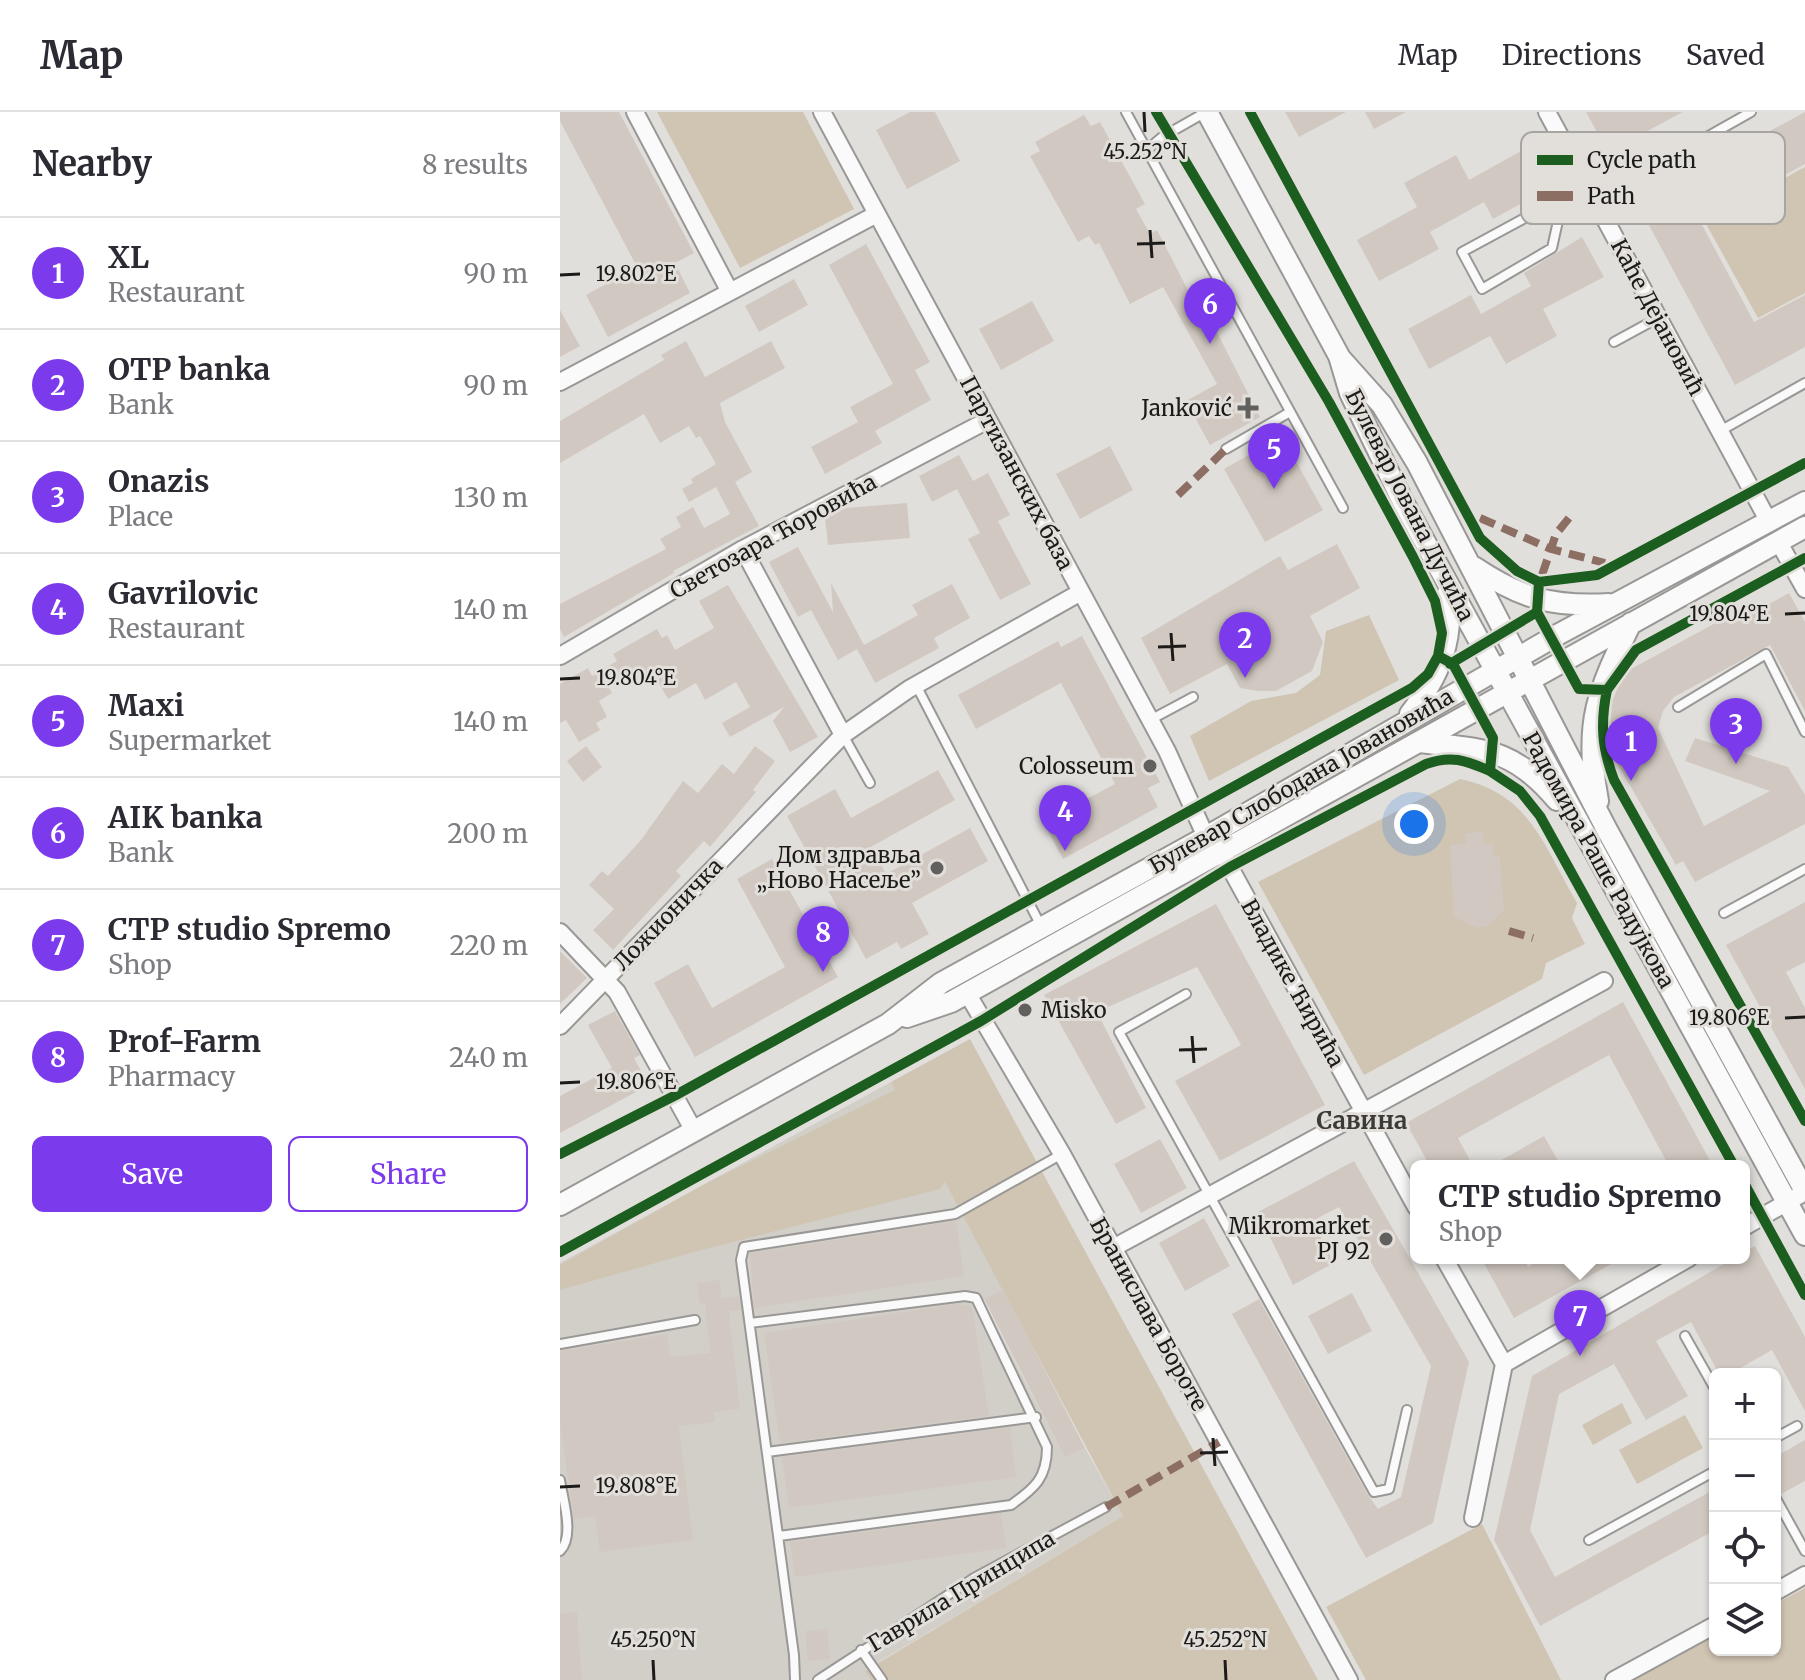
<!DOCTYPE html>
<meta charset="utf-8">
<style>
:root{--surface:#fff;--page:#f2f2f3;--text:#2b2b33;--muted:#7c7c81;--line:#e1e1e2;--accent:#7c3aed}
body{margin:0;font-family:Merriweather,serif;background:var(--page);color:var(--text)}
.controls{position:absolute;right:24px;bottom:24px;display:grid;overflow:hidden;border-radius:12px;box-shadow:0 2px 6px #0004}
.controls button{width:72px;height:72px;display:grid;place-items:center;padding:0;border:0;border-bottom:2px solid var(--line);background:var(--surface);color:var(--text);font:40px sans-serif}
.you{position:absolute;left:854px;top:712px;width:28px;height:28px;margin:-20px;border:6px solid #fff;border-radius:50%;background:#1a73e8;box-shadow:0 0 0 12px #1a73e833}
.badge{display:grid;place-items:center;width:52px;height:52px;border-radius:50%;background:var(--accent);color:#fff;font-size:26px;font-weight:700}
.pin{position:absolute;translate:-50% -66px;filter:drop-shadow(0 2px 4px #0008)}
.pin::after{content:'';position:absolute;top:42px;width:28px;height:24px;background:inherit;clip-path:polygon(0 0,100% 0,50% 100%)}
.popup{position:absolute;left:850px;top:1048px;width:340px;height:104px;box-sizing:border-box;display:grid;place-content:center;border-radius:12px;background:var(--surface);filter:drop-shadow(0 2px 6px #0005);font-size:26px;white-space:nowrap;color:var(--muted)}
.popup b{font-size:30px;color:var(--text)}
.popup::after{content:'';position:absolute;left:50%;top:100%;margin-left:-16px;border:16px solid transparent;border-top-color:var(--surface)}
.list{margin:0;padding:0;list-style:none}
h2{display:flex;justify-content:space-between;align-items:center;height:104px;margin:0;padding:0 32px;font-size:34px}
h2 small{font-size:26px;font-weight:400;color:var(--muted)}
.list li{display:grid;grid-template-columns:52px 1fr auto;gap:24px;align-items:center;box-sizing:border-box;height:112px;padding:0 32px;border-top:2px solid var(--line)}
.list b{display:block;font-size:30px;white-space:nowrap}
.list p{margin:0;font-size:26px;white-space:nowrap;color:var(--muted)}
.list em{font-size:26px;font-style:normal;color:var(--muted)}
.actions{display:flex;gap:16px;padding:24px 32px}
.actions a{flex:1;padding:18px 0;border:2px solid var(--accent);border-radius:12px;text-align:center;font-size:28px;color:var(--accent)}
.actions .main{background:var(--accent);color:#fff}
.icon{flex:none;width:44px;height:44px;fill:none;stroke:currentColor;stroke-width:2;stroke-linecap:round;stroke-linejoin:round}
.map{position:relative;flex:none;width:1245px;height:1568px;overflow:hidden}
header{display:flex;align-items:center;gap:48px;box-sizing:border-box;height:112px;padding:0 40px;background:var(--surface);border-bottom:2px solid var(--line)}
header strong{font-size:38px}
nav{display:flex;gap:44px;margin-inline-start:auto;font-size:28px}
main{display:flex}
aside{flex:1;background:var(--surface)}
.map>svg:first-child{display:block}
.built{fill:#d2cfc8}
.green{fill:#d0c4b2}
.building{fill:#d1c9c1}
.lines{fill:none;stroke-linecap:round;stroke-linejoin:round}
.service-casing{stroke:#999896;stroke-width:12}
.minor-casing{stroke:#999896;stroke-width:20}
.tertiary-casing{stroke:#999896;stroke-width:24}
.service{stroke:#fafafa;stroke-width:8}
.minor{stroke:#fafafa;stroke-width:16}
.tertiary{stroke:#fafafa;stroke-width:20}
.quiet{stroke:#8d6e63;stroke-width:8;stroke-dasharray:16 8;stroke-linecap:butt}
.cycleway-casing{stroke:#e2dfdb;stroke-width:15}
.cycleway{stroke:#1b5e20;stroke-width:10}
.ticks{fill:none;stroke:#1c1b1a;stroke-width:3}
.poi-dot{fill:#61605e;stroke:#e2dfdb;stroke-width:3}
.labels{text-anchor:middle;stroke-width:6;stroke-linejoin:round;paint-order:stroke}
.street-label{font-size:22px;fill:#1c1b1a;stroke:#e2dfdb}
.poi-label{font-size:22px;fill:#1c1b1a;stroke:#e2dfdb;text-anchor:end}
.neighbourhood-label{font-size:24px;font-weight:bold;fill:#3c3a37;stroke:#e2dfdb}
.key{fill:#e2dfdb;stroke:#a7a4a1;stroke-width:2}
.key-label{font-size:22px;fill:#1c1b1a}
.ticks-label{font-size:20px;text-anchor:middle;fill:#1c1b1a;stroke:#e2dfdb;stroke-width:6;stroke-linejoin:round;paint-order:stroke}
</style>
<header>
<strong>Map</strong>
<nav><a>Map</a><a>Directions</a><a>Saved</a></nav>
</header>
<main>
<aside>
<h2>Nearby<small>8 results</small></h2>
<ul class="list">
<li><span class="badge">1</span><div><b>XL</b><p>Restaurant</p></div><em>90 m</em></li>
<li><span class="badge">2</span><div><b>OTP banka</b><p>Bank</p></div><em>90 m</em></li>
<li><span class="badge">3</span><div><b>Onazis</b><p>Place</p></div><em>130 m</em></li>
<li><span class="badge">4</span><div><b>Gavrilovic</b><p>Restaurant</p></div><em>140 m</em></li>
<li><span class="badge">5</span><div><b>Maxi</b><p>Supermarket</p></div><em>140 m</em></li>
<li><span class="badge">6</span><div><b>AIK banka</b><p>Bank</p></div><em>200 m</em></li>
<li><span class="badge">7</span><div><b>CTP studio Spremo</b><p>Shop</p></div><em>220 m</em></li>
<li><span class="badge">8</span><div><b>Prof-Farm</b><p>Pharmacy</p></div><em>240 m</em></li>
</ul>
<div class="actions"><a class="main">Save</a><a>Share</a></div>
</aside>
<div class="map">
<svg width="1245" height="1568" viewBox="0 0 1245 1568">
<rect width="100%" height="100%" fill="#e1dfdc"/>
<path class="built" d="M331,970l112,207 -20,11 82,158 20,-10 38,68 -258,154 6,10h-311v-417z"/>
<path class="green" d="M97,0h146l51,97 -114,59z
M1245,55v126l-47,25 -53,-96z
M809,503l30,65 -190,101 -19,-45 61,-35 45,-8 24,-18 6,-44z
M900,667c70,14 84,68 117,124l-5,15 13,26 -39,19 -4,16 -178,96 -106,-193z
M410,927l348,641h-447l-6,-9 258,-155 -178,-334 -5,7 -246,63 -134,38v-25l143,-80 192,-95 -4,-8z
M1062,1291l10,20 -39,22 -11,-20z
M1125,1303l18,33 -66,36 -18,-34z
M922,1412l79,156h-195l-40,-73z
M1245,1476v92h-171l81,-44v14h60v-46z"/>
<path class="building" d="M0,0h59l75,141 -19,10 15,30 -82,44 -22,-42 51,-28 -77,-146z
M350,0h25l25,49 -53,28 -31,-59z
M725,0h61l-47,25z
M805,0h41l-32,17z
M1026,0h97l-75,40z
M1245,0v52l-105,57 54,101 51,-27v52l-70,38 -98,-182z
M524,3l7,11 9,-4 45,82 -9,5 14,25 7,-4 33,64 6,-3 64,126 -50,28 -24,-44 31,-17 -54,-97 -33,17 -31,-61 -4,2 -6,-9 -11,6 -48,-86 10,-5 -5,-9z
M970,34l22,41 -59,32 -9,-17 -54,30 9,17 -60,32 -22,-41 60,-33 -13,-24 52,-28 13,25z
M1022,125l22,40 -61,32 14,27 -51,28 -16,-28 -61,33 -21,-40 63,-34 10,19 50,-28 -7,-13z
M306,132l64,118 -15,8 16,30 -56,31 7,12 -57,31 -14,-27 47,-25 -8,-15 43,-23 -64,-119z
M234,167l14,26 -49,27 -14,-26z
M472,189l22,40 -53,29 -22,-41z
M0,198l20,36 -20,11z
M126,229l19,36 66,-36 14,27 -65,35 5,19 27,50 -17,10 24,44 -86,45 1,2 -110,64 -4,-8v-25l106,-55 -6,-10 21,-12 -5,-10 17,-10 11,21 26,-14 -14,-27 -27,15 -7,-13 11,-6 -2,-4 25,-15 -16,-28 -4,2 -7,-12 -29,17 -16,-29 -84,49v-42l104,-61 -3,-5z
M722,324l41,74 -58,32 -41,-73z
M550,334l23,44 -53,29 -24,-45z
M399,343l14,26 15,-8 22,42 -12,6 33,63 -31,16 -32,-61 12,-6 -23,-44 -25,13 -13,-26z
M347,391l3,35 -82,7 -3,-27 20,-10z
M777,432l23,44 -50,28 13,26 -11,29 -36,20h-18l-18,-3 -13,-24 -57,30 -29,-56 139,-82 8,14z
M238,435l35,65 -2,-29 33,62 54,-30 -6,-10 40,-21 18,34 -36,20 5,10 -64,35 -18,-34 -19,11 -27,-50 -13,7 -29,-55z
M168,473l90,152 -28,15 -17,-31 11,-14 -54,30 -8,-14 28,-16 -14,-25 -31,18 -9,-17 -28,16 -14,-24 -16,10 -7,-12 -23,13 4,7 -13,8 8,16 -11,6 4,7 -21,12 -13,-22 -6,3v-39l28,-16 4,8 25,-15 -4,-7 44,-25 5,9 5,-3 8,15 39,-22 -15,-27z
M1229,481l16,29v89l-35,-66 -96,52 -11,14 -5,17 46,98 66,-35 -85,-30 10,-23 93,29 17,28v29l-110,58 -12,-21 -7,4 -59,-102 -8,-29 3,-33 10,-22 9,-10 121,-66 4,8z
M522,524l78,146 -12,6 10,19 -95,52 -20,-37 72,-38 -54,-101 -85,46 -18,-34 100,-54 3,6z
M26,634l16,21 -19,15 -16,-21z
M195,634l20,15 -22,29 3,2 -46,55 -6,-6 -28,30 5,5 -68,74 -20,-20 21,-21 -25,-24 13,-14 6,5 33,-36 42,-59 15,12 24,-29 12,10z
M378,658l17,30 -84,47 15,27 84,-46 18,33 -76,42 17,31 -28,15 -4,-7 -31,17 -79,-143 48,-27 16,29z
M923,720l1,12 9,-1 1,14 6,-1 4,55 -17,15 -10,2 -23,-11 -4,-72 16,-1 -1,-11z
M212,747l66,118 -143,80 -41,-74 34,-19 24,44 73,-41 -48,-88z
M1245,790v60l-19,10 19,36v81l-79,-144z
M656,792l109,201 -105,56 -45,-80 66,-36 -44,-78 -100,45 49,96 -30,16 -72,-129z
M0,839l27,27 -27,26z
M1063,890l90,164h-44l-60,-111 -151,83 15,28h-43l-24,-43z
M55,899l25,44 -6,3 15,27 -89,48v-37l52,-28 -24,-43z
M984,1024l17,30h-70z
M600,1027l27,49 -46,25 -27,-49z
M794,1049l115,201 -36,161 -67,35 -134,-244 27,-15 109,196 10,14 23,-12 30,-131 -92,-159 -27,14 22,42 -41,22 -35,-73z
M644,1106l26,48 -45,25 -26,-48z
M396,1109l8,55 -210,32 -4,-55z
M1195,1134l50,91v74l-33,-61 -42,24h-11l-28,-52 -35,19 32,55 -42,24 -32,-56 -55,30 -29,136 25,47 160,-88v41l-175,96 -46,-86 38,-164 202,-118h10v-6z
M921,1146h43l4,9 16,-9h78l-108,60z
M160,1168l1,18 18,-2 2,14 -12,1 11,98 -26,3 1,10 -36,4 14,114 -93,12 -5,-36 -21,3 -14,-96v-72l107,-17 3,23 40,-4 -5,-50 -5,1 -3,-21z
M443,1177l82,159 -20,10 -81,-159z
M792,1181l20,38 -44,23 -20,-38z
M396,1192l16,2 17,110 -209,27 -16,-110z
M450,1315l6,50 -227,31 -7,-51z
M1245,1328v41l-24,13 -6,-4v-33z
M441,1401l5,35 -211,29 -5,-35z
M17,1500l5,68h-22v-67z
M267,1517l3,30 -22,2 -3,-30z"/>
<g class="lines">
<defs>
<path id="service" d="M566,0l217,396
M587,38l15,-13 44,-25
M998,109l-6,27 -70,41 -20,-37 74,-40 22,9 193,-109
M1054,230l44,-24
M1160,319l85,-48
M666,337l64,-37
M356,573l125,241
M1118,595l88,-53 39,78
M590,608l43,-23
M283,623l27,48
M1164,801l81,-44
M626,882l-67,38 255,460 15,-3 18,-79
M190,1211l215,-27 11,2 71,149c0,31 -12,41 -36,58l-232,31
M1125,1224l30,53
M0,1232l135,-24
M1215,1326l22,-12
M207,1340l269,-35
M0,1368c3,20 15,56 0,71
M1215,1385l30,54
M1029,1428l126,-69
M301,1538l21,30
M235,1568l-1,-25 -53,-395 3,-13 211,-33 107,-60
M258,1568l156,-102 132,-71"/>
<path id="minor" d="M75,0l95,180
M262,0l345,639 39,86
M987,0l222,410
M0,270l317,-168
M1218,429l27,48
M183,437l100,186
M0,544l183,-107 245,-129
M662,741l194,354
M0,820l57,60 77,139
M407,881l95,161 287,526
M0,914l283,-291 66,-46 172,-97
M1184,1115l61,-35
M553,1136l491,-267
M884,1146l60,106 185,-106
M913,1406l31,-154
M1215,1480l30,-17
M1054,1568l101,-55"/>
<path id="tertiary" d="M647,0l132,244 11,37 52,107 403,735
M780,246l42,47 35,58 190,367 198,361
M914,455c48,32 78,40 135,37
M850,602c29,-38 44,-72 38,-121
M860,630c65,8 92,5 137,58
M1038,689c-15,-78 0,-110 33,-178
M347,905l44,-15 854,-475
M0,1093l328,-181 53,-41 265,-146 353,-203 246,-132"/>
</defs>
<use href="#service" class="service-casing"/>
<use href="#minor" class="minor-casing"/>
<use href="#tertiary" class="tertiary-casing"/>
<use href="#service" class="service"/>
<use href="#minor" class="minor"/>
<use href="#tertiary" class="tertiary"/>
<path class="quiet" d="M618,383l48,-46
M920,406l71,31 54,14
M982,463l14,-41 13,-16
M949,819l24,7
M546,1395l113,-65"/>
<defs>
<path id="cycleway" d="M596,0l173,290 84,155 22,44 7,32 -4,23 15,8 40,74 -3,33 30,20 20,25 194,350
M690,0l230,426 37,33 22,11 -2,30 -87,52
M979,470l58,-7 208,-112
M977,500l42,77 28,1 29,-40 169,-92
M1047,578c-7,34 -5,58 7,90l191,341
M0,1042l116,-59 736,-407 16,-14 10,-18
M1184,1071l61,112
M0,1140l421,-231 249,-154 196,-103c25,-9 39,-4 64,7"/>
</defs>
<use href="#cycleway" class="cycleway-casing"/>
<use href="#cycleway" class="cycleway"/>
</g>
<path class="ticks" d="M584,0l1,20M590,118l2,28M577,132l28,-1M0,163l20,-1M1225,502l20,-1M611,521l2,28M598,535l28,-1M0,567l20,-1M1225,906l20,-1M632,924l2,27M619,938l28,-1M0,971l20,-1M653,1326l2,28M640,1341l28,-1M0,1375l20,-1M93,1548l1,20M665,1548l1,20"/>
<g class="poi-dot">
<path d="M684 284h8v8h8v8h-8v8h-8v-8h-8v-8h8z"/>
<circle cx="590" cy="654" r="8"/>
<circle cx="377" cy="756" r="8"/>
<circle cx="465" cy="898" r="8"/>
<circle cx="826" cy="1127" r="8"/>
</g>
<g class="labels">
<g class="street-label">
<text transform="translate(1098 205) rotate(62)" y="8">Каће Дејановић</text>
<text transform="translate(457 361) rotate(62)" y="8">Партизанских база</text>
<text transform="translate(850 393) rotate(63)" y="8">Булевар Јована Дучића</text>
<text transform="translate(213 424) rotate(-29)" y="8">Светозара Ћоровића</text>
<text transform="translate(741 669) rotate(-30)" y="8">Булевар Слободана Јовановића</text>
<text transform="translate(1039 748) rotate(61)" y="8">Радомира Раше Радујкова</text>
<text transform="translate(108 802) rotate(-46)" y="8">Ложионичка</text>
<text transform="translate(733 871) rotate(61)" y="8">Владике Ћирића</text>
<text transform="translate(589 1202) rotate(61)" y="8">Бранислава Бороте</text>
<text transform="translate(401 1479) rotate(-31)" y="8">Гаврила Принципа</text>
</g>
<g class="poi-label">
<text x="672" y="304">Janković</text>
<text x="574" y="662">Colosseum</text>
<text x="361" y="751">Дом здравља<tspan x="361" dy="25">„Ново Насеље”</tspan></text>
<text x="481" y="906" text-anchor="start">Misko</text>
<text x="810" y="1122">Mikromarket<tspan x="810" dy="25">PJ 92</tspan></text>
</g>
<g class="neighbourhood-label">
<text x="802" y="1017">Савина</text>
</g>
</g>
<rect x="961" y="20" width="264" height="92" rx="12" class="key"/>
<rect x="977" y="43" width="36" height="10" fill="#1b5e20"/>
<rect x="977" y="79" width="36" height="10" fill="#8d6e63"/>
<g class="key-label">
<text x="1027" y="56">Cycle path</text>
<text x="1027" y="92">Path</text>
</g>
<g class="ticks-label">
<text x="585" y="47">45.252°N</text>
<text x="76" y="169">19.802°E</text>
<text x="1169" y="509">19.804°E</text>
<text x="76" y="573">19.804°E</text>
<text x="1169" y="913">19.806°E</text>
<text x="76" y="977">19.806°E</text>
<text x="76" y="1381">19.808°E</text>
<text x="93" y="1535">45.250°N</text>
<text x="665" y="1535">45.252°N</text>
</g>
</svg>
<div class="controls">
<button>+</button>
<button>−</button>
<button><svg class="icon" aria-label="locate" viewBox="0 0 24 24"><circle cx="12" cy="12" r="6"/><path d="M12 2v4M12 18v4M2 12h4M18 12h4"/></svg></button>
<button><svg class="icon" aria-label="layers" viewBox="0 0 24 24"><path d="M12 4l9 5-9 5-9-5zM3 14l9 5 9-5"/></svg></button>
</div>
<div class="you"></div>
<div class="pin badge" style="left:1071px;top:669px">1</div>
<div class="pin badge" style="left:685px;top:566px">2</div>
<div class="pin badge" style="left:1176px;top:652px">3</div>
<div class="pin badge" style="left:505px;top:739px">4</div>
<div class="pin badge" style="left:714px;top:377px">5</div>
<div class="pin badge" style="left:650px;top:232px">6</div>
<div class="pin badge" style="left:1020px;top:1244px">7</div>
<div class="popup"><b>CTP studio Spremo</b>Shop</div>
<div class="pin badge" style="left:263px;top:860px">8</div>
</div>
</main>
